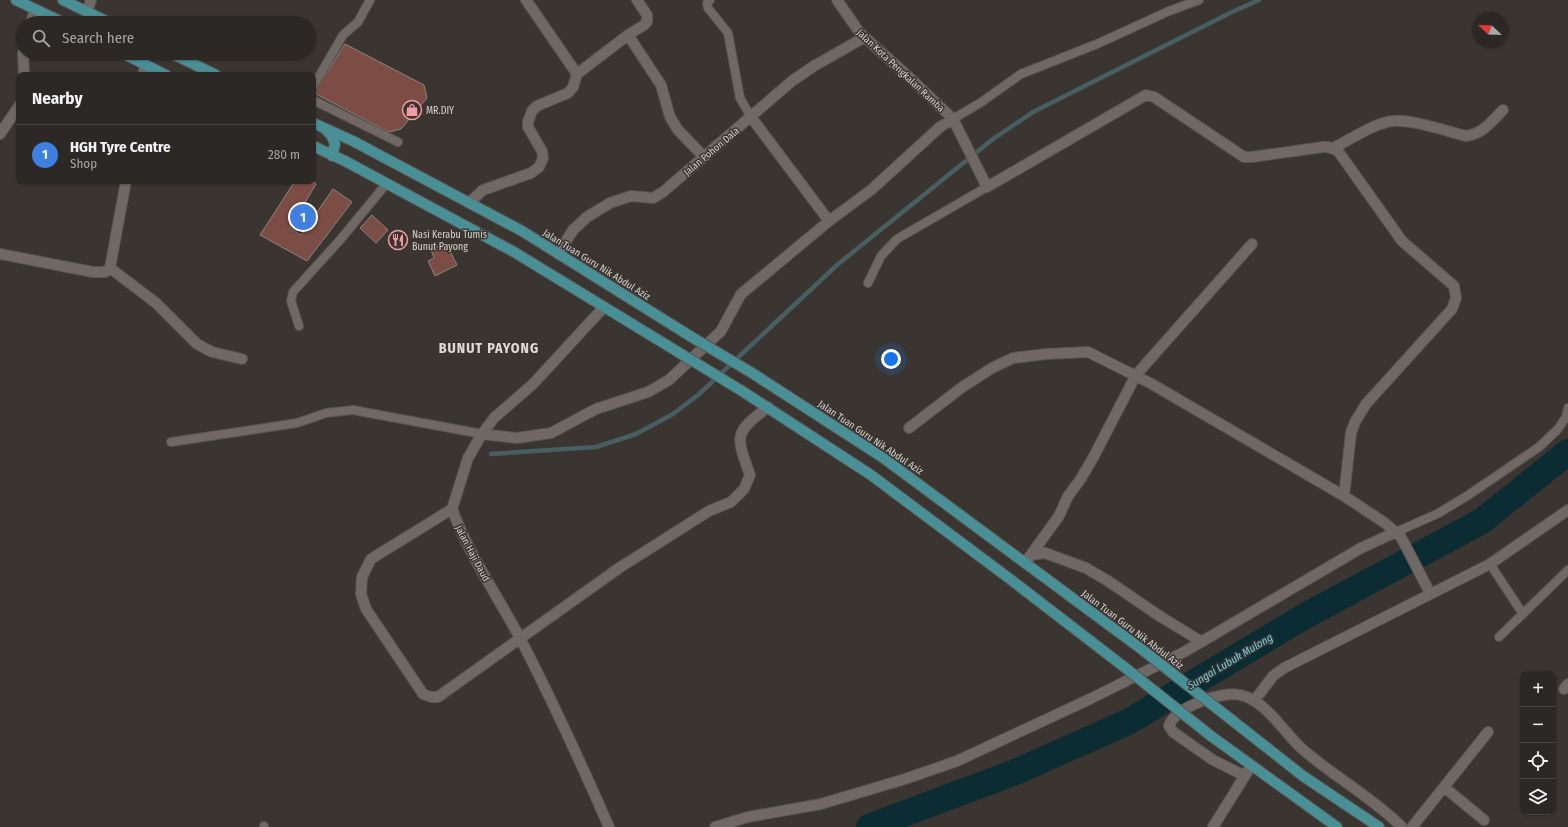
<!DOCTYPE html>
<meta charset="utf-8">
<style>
:root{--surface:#2c2825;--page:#34302d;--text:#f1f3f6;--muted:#a6a6a7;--line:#484442;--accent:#f49aa4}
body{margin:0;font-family:"Fira Sans Condensed",sans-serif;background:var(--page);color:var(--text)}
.controls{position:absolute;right:12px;bottom:12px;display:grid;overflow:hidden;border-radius:8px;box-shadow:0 1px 3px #0004}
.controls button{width:36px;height:36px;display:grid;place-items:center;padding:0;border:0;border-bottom:1px solid var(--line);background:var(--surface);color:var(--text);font:20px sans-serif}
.compass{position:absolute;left:1472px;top:12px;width:36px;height:36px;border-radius:50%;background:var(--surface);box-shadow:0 1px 3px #0004;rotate:293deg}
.you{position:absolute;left:891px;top:359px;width:14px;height:14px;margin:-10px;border:3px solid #fff;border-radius:50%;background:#1a73e8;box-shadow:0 0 0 6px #1a73e833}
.badge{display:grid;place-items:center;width:26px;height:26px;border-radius:50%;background:var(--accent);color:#fff;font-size:13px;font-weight:700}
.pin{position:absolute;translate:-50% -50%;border:2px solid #fff;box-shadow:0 1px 4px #0006}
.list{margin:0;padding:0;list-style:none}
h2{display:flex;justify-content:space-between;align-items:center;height:52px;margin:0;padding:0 16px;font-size:17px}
h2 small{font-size:13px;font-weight:400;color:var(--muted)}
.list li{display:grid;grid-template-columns:26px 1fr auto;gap:12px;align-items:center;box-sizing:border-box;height:60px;padding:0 16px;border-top:1px solid var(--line)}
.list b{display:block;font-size:15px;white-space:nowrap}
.list p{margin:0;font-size:13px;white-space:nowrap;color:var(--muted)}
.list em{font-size:13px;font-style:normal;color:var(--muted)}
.icon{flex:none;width:22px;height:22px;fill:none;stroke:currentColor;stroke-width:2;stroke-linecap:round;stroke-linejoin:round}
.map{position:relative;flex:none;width:1568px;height:827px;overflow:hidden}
.search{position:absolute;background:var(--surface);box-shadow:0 1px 3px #0004;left:16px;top:16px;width:300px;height:44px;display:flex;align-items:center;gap:10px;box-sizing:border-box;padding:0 14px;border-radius:22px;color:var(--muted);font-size:15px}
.panel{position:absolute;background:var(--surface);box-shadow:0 1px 3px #0004;left:16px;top:72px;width:300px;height:112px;border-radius:8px}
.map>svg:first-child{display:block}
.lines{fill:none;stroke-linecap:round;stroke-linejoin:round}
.stream{stroke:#485e62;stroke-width:4.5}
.river{stroke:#0b2c33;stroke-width:26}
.building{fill:#7c4d44;stroke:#8b8381}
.lane-casing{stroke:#585350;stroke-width:10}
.street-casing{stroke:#585350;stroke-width:12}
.primary-casing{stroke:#585350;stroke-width:12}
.lane{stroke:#706865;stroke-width:8}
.street{stroke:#706865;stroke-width:10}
.primary{stroke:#489096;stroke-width:10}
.primary-bridge-casing{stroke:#585350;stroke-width:12;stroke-linecap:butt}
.primary-bridge{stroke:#489096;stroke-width:10}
.labels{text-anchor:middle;stroke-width:3;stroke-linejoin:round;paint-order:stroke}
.street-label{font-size:10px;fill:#d6d2d0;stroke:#3b3531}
.poi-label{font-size:10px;fill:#d6d2d0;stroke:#3b3531;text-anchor:start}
.water-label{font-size:11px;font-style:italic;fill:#71d0e9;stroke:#3b3531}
.district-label{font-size:14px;font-weight:bold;letter-spacing:1px;fill:#e1d9d5;stroke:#3b3531}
</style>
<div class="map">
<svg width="1568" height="827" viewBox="0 0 1568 827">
<rect width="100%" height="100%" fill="#3b3531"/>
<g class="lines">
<path class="stream" d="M491,454l105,-7 40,-13 37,-20 25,-19 139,-130 156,-126 40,-27 199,-100 27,-12"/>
<path class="river" d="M869,827l144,-54 115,-51 177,-106 177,-95 86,-69"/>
</g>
<path class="building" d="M345,44l79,41 3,13 -26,31 -12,3 -75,-39z
M295,181h16l5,3 -26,44 11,7 32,-46 19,13 -45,59 -47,-26z
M372,215l16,15 -12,13 -16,-15z
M444,243l4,9 2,-1 7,14 -22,11 -7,-15 6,-3 -3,-8z"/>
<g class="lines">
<defs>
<path id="lane" d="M710,0l-3,3 1,5 20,25 12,65 11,19
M313,87l30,-52 15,-13 12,-22
M313,100l85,42
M953,119l27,-16 41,-29 76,-30 72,-33 30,-11
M868,283l13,-27 16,-17 90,-52
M299,326l-8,-25 2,-9 47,-52 47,-57
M171,442l126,-19 29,-10 27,-3 129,24
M1396,532l41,-18 30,-18 72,-49 19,-18 8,-12 2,-9
M1490,564l33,50
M1499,637l69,-67
M264,826v1"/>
<path id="street" d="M526,0l51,74
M837,0l23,33 51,46 42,40 34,68 159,-92 8,2 90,60h8l71,-10h5l10,4 64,90 52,45 2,12 -4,11 -86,95 -11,18 -4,11 -7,63
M87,12l4,-12
M31,23l4,-14
M628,35l33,50 9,32 8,13 26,27
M23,53l1,22
M143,75l2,-10
M751,117l78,104
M0,134l19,-28
M1333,148c17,-8 41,-25 60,-27 18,-2 54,10 73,15 17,-2 26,-15 37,-26
M469,203l14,-13 48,-17 8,-6 4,-9 -1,-7 -14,-24v-5l4,-11 5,-5 31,-13 5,-6 4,-13 51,-39 16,-10 3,-3v-7l-10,-15
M0,254l93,18h12l5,-4 16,-87
M558,254l15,-24 14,-13 23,-14 21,-7 22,2 10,-6 129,-111 22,-15 51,-29
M110,268l46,35 41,41 15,8 30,7
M604,307l-71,77 -39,34 -12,16 -14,24 -16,51c17,46 45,86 68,129 32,62 61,125 89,189
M909,428l52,-40 31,-20 21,-10 34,-4 41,-2 62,31 194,113 41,27 16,14 29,56
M482,434l35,4 34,-5 45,-24 52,-17 21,-12 52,-49 20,-37 11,-9 77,-64 42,-31 69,-63 13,-8
M452,509l-81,50 -9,18 -1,17 5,15 57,85 8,3h7l181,-129 90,-57 22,-9 13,-13 6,-14c-14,-40 -17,-41 18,-68
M1031,555l14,-2 41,15 22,13 53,36 41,25
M1025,563l34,-47 9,-20 12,-16 13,-22 43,-83 116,-131
M1564,689l4,-5
M1254,701l19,-25 11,-8 206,-104 78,-54
M1245,776l-32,-16 -40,-28 -4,-6c6,-19 52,-35 71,-31 24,4 44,37 61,53 32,28 71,49 101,79
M1444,787l40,33
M715,827l33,-10 73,-13 84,-25 52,-18 133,-62 94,-47 177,-104 35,-16
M1213,827l38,-61
M1412,827l76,-95"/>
<path id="primary" d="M16,0l48,23
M63,0l47,23
M122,53l44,22
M171,53l45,22
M313,123l40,18 169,90 168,105
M326,130l5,5 4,9 -3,12
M313,146l32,15 169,91 164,100
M752,373l130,84 262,194
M742,391l129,84 139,104 113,87
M1233,721l70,55 76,51
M1211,736l126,91"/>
</defs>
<use href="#lane" class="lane-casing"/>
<use href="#street" class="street-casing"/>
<use href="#primary" class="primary-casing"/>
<use href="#lane" class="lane"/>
<use href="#street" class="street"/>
<use href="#primary" class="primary"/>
<defs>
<path id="primary-bridge" d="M690,336l62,37
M678,352l64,39
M1144,651l89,70
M1123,666l88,70"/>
</defs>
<use href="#primary-bridge" class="primary-bridge-casing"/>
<use href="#primary-bridge" class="primary-bridge"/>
</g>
<defs>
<symbol id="shop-ring" viewBox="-11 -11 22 22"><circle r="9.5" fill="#3b3531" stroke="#f49aa4" stroke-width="1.5"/><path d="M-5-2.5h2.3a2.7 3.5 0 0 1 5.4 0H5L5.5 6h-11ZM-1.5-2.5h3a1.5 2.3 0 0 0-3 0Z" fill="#f49aa4"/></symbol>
<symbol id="restaurant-ring" viewBox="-11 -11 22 22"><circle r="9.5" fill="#3b3531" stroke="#f49aa4" stroke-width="1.5"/><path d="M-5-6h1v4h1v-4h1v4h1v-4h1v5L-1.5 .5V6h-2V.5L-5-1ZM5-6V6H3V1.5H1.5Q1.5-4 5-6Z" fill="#f49aa4"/></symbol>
</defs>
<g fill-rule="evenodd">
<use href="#shop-ring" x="401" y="99" width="22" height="22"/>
<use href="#restaurant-ring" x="387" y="229" width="22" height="22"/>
</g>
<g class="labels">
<g class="street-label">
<text transform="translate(901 70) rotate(43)" y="4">Jalan Kota Pengkalan Ramba</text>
<text transform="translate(711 151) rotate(-40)" y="4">Jalan Pohon Dala</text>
<text transform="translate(597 264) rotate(32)" y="4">Jalan Tuan Guru Nik Abdul Aziz</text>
<text transform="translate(871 437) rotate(34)" y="4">Jalan Tuan Guru Nik Abdul Aziz</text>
<text transform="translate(473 553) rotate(62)" y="4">Jalan Haji Daud</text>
<text transform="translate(1133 629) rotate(37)" y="4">Jalan Tuan Guru Nik Abdul Aziz</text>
</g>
<g class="poi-label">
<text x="426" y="114">MR.DIY</text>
<text x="412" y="238">Nasi Kerabu Tumis<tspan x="412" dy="12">Bunut Payong</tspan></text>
</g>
<g class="water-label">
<text transform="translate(1230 661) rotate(-31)" y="4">Sungai Lubuk Mulong</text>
</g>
<g class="district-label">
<text x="489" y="353">BUNUT PAYONG</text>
</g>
</g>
</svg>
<div class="controls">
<button>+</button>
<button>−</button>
<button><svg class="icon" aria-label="locate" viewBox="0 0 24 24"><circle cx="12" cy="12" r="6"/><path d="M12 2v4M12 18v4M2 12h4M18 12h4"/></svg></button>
<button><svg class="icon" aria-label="layers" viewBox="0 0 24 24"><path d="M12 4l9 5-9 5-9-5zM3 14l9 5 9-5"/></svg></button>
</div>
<svg class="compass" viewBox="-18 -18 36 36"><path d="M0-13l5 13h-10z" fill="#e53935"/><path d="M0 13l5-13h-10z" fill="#a6a6a7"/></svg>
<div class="you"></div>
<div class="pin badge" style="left:303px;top:217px;background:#3f7fe0">1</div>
<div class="search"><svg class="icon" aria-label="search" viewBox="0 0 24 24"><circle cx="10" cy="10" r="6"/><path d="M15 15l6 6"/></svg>Search here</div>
<section class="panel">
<h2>Nearby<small></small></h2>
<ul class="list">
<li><span class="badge" style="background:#3f7fe0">1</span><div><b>HGH Tyre Centre</b><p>Shop</p></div><em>280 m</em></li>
</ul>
</section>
</div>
